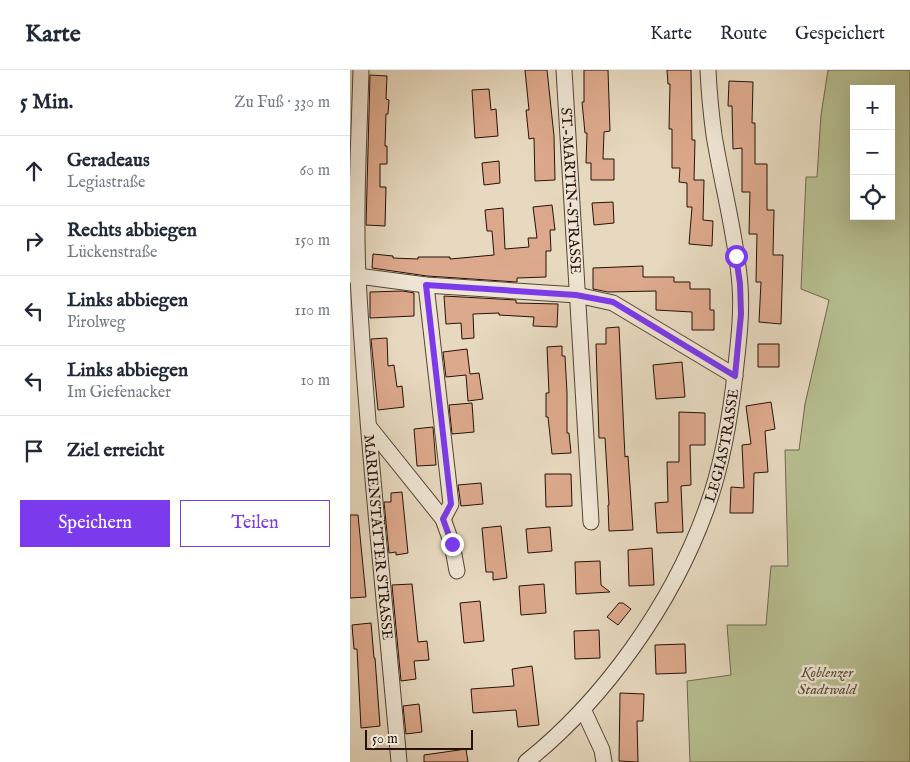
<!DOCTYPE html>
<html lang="de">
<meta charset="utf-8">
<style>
:root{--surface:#fff;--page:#f2f2f3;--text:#1f2937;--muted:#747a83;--line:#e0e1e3;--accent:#7c3aed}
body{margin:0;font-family:"IM FELL English",serif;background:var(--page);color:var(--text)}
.controls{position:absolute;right:15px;top:15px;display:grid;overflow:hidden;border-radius:0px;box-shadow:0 5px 20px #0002}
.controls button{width:45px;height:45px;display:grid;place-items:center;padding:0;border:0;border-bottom:1px solid var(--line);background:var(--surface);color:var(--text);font:25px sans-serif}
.scale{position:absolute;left:15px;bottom:12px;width:108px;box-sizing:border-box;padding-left:5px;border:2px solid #251108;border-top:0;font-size:14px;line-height:18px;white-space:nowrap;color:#251108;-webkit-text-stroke:4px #efe6d5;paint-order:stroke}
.stop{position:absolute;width:15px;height:15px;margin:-11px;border:4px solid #7c3aed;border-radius:50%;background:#fff}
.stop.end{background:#7c3aed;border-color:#fff;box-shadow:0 1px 5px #0008}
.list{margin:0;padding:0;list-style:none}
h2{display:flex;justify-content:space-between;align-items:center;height:65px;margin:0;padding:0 20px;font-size:21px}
h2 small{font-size:16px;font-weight:400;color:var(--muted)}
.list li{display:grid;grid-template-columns:32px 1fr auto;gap:15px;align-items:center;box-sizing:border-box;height:70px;padding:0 20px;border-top:1px solid var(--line)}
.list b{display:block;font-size:19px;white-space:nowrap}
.list p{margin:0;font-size:16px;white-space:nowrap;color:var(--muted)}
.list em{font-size:16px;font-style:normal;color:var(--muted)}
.actions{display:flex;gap:10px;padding:15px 20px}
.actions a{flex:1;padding:11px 0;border:1px solid var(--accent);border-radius:0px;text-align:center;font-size:18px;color:var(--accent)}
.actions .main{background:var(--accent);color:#fff}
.icon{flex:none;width:28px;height:28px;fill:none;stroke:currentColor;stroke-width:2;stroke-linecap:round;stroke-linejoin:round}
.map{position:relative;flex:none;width:560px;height:692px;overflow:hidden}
header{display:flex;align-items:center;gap:30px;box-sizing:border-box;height:70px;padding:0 25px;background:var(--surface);border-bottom:1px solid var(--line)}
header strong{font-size:24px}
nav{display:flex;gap:28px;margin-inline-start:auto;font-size:18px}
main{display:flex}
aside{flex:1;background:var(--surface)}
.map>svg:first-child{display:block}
.green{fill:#b7bf91;stroke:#6e684c;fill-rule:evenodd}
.building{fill:#dda98c;stroke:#251108}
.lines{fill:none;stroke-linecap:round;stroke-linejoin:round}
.street-casing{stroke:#564336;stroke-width:17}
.street{stroke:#efe6d5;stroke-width:15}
.route{stroke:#7c3aed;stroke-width:6}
.labels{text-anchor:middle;stroke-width:5;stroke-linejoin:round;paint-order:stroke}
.street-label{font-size:15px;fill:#251108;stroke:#efe6d5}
.park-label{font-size:15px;font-style:italic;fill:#584e38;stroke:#efe6d5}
</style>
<header>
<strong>Karte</strong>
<nav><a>Karte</a><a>Route</a><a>Gespeichert</a></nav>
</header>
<main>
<aside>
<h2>5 Min.<small>Zu Fuß · 330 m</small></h2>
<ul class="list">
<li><svg class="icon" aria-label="ahead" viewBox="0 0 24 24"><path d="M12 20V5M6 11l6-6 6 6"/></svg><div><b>Geradeaus</b><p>Legiastraße</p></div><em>60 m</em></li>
<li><svg class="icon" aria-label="right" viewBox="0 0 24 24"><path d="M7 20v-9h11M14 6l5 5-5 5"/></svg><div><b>Rechts abbiegen</b><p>Lückenstraße</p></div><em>150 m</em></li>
<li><svg class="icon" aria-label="left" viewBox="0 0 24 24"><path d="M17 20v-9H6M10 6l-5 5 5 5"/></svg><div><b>Links abbiegen</b><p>Pirolweg</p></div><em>110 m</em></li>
<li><svg class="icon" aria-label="left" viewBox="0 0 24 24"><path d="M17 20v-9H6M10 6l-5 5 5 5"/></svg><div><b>Links abbiegen</b><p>Im Giefenacker</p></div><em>10 m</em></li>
<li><svg class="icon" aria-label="arrive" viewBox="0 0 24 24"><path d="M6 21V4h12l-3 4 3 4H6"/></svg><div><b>Ziel erreicht</b></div></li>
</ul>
<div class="actions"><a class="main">Speichern</a><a>Teilen</a></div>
</aside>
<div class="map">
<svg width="560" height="692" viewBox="0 0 560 692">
<rect width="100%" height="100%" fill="#e7d9bf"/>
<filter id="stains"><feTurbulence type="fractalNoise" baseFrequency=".004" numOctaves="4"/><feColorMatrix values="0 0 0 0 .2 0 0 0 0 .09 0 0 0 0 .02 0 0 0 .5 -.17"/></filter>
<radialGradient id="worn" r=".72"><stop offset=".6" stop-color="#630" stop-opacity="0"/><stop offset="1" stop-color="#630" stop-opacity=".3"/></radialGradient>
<path class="green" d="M478,0h82v692h-220l-3,-81 44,-6 -4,-50h39l5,-59h17l-3,-116h14l6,-46 24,-104 -28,-11 5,-112h11l4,-62zM504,19h37v127h-37z"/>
<path class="building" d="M175,0h22l7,66 1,44 -20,1 -1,-43 -5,1 -3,-29h3z
M234,0h24l2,61 -6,1 -1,27h11v21h-23v-17h-5l1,-30h-2l-3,-31h2z
M317,0h24l1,70h3l-1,40h10l-1,40 10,1 -1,25 -23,-2 3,-37h-5v-24l-8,-1 1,-14h-8v-39h-3l1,-45h-2z
M20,5l17,1 -1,23 3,1 -1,14h-2l-1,32h2v18h-7v23h6l-1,39 -19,-1z
M379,11l24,1 -1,41h3v41h12v46h7l-1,45h10l-2,69 -22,-2 2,-40h-5l1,-48h-8l1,-42h-8v-44l-9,1 -1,-43h-4z
M139,19l2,21 5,-1 2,27 -23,2 -3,-48z
M149,91l1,22 -16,2 -2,-22z
M263,132l1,21 -20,2 -2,-22z
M202,135l3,25h-5l1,21h-5v26l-29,1v4l-90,-6 -55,-8 1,-14 20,2v2l25,1v-2h32v2l44,-4 -2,-24h-5l-2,-21 18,-2 2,41 24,-2 -1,-9h9l-4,-31z
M293,196v11h31v5h16v7h20v21h4v20h-22v-18l-36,-2v-19l-48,1 -15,-3v-21z
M53,221l11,2v23l-44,2v-26z
M94,226l72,4v3l42,1 -1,23 -24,-1 1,-9 -35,-2v-2l-26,1 1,24 -12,1 -1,-16 -15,1z
M269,257l6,130 3,-1 5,74 -24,1 -1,-26h1l-4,-67h-6l-3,-94h10v-16z
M37,268l1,28 6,-1 3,22 5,-1 2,21 -26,3 -7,-71z
M408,274h21v23h-21z
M212,276v10h3l2,37v40h2l2,20 -19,1 -4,-37h-2v-24h3l-2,-46z
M117,279l3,25 9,-1 4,26 -15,2 -2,-26 -20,2 -3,-25z
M332,292l3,35 -29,2 -3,-34z
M421,332l4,27 -10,2 3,41 -14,1 -1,40h-23l1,-26 13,1 -2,-43 9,-1 -5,-38z
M122,333l2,29 -22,2 -3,-29z
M329,342l26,1v32h-15l1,40 -10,1 2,46 -26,1 -2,-30 13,-1 -1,-40h12z
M83,357l3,38 -19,1 -3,-37z
M195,404h26l1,32 -26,1z
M131,413l2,21 -22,2 -3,-21z
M52,422l6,61 -12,2v-3l-7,1 -5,-51h7v-9z
M0,445h8l8,82 -16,1z
M151,456l6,52 -14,2v-8h-7l-4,-44z
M200,457l2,24 -24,2 -2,-24z
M302,478l2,37 -25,1 -1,-36z
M250,491l1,24 9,7 -34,2 -1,-32z
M62,514l6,58 9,-1 2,19 -15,1 2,18 -15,2 -9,-96z
M194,514l2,29 -25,2 -2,-29z
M130,531l4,40 -20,2 -4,-40z
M269,533h4l8,6 -13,16 -11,-8z
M21,553l3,35h1l5,68 -19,2 -4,-79h-3l-2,-24z
M249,560l1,28 -25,1 -1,-28z
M335,574l1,29 -30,1 -1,-29z
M182,596l7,59 -21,2 -2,-17 -43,3 -2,-24 43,-3 -2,-17z
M270,623l24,1 -1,27h-6l1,41 -19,-1z
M69,634l3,28 -16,2 -3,-28z
M116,679l2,13h-44v-7z"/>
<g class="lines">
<defs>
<g id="street">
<path id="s1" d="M11,0c-2,69 -6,138 -3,207 9,162 27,324 41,485"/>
<path id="s2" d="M214,0l27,452"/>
<path d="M0,205l76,10 151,10 36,8 122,73"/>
<path d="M76,215l25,219 -8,15"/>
<path d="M20,358l73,91 9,25 5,27"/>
<path d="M233,639l19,41 2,12"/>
<path id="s3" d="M176,692c78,-62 146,-158 180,-252 17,-46 25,-96 30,-145 3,-27 6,-53 4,-80 -4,-51 -18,-100 -26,-150 -3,-22 -5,-43 -6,-65"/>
</g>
</defs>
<use href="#street" class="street-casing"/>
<use href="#street" class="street"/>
</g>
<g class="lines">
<path class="route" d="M102,474l-9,-25 8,-15 -25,-219 150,10 37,7 122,74 6,-62 -1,-30 -4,-28"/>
</g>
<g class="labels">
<g class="street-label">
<text dy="5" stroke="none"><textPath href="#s2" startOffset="121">ST.-MARTIN-STRASSE</textPath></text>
<text dy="5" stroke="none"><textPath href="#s3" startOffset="380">LEGIASTRASSE</textPath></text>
<text dy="5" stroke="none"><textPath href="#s1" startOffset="468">MARIENSTÄTTER STRASSE</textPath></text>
</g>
<g class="park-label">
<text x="477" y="607">Koblenzer<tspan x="477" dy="17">Stadtwald</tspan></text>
</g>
</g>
<rect width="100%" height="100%" filter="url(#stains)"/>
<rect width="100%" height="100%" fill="url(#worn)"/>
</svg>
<div class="controls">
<button>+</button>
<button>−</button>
<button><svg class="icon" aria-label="locate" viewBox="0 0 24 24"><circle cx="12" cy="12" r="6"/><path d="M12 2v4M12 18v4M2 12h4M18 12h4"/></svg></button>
</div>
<div class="scale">50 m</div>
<div class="stop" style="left:386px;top:186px"></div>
<div class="stop end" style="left:102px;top:474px"></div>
</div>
</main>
